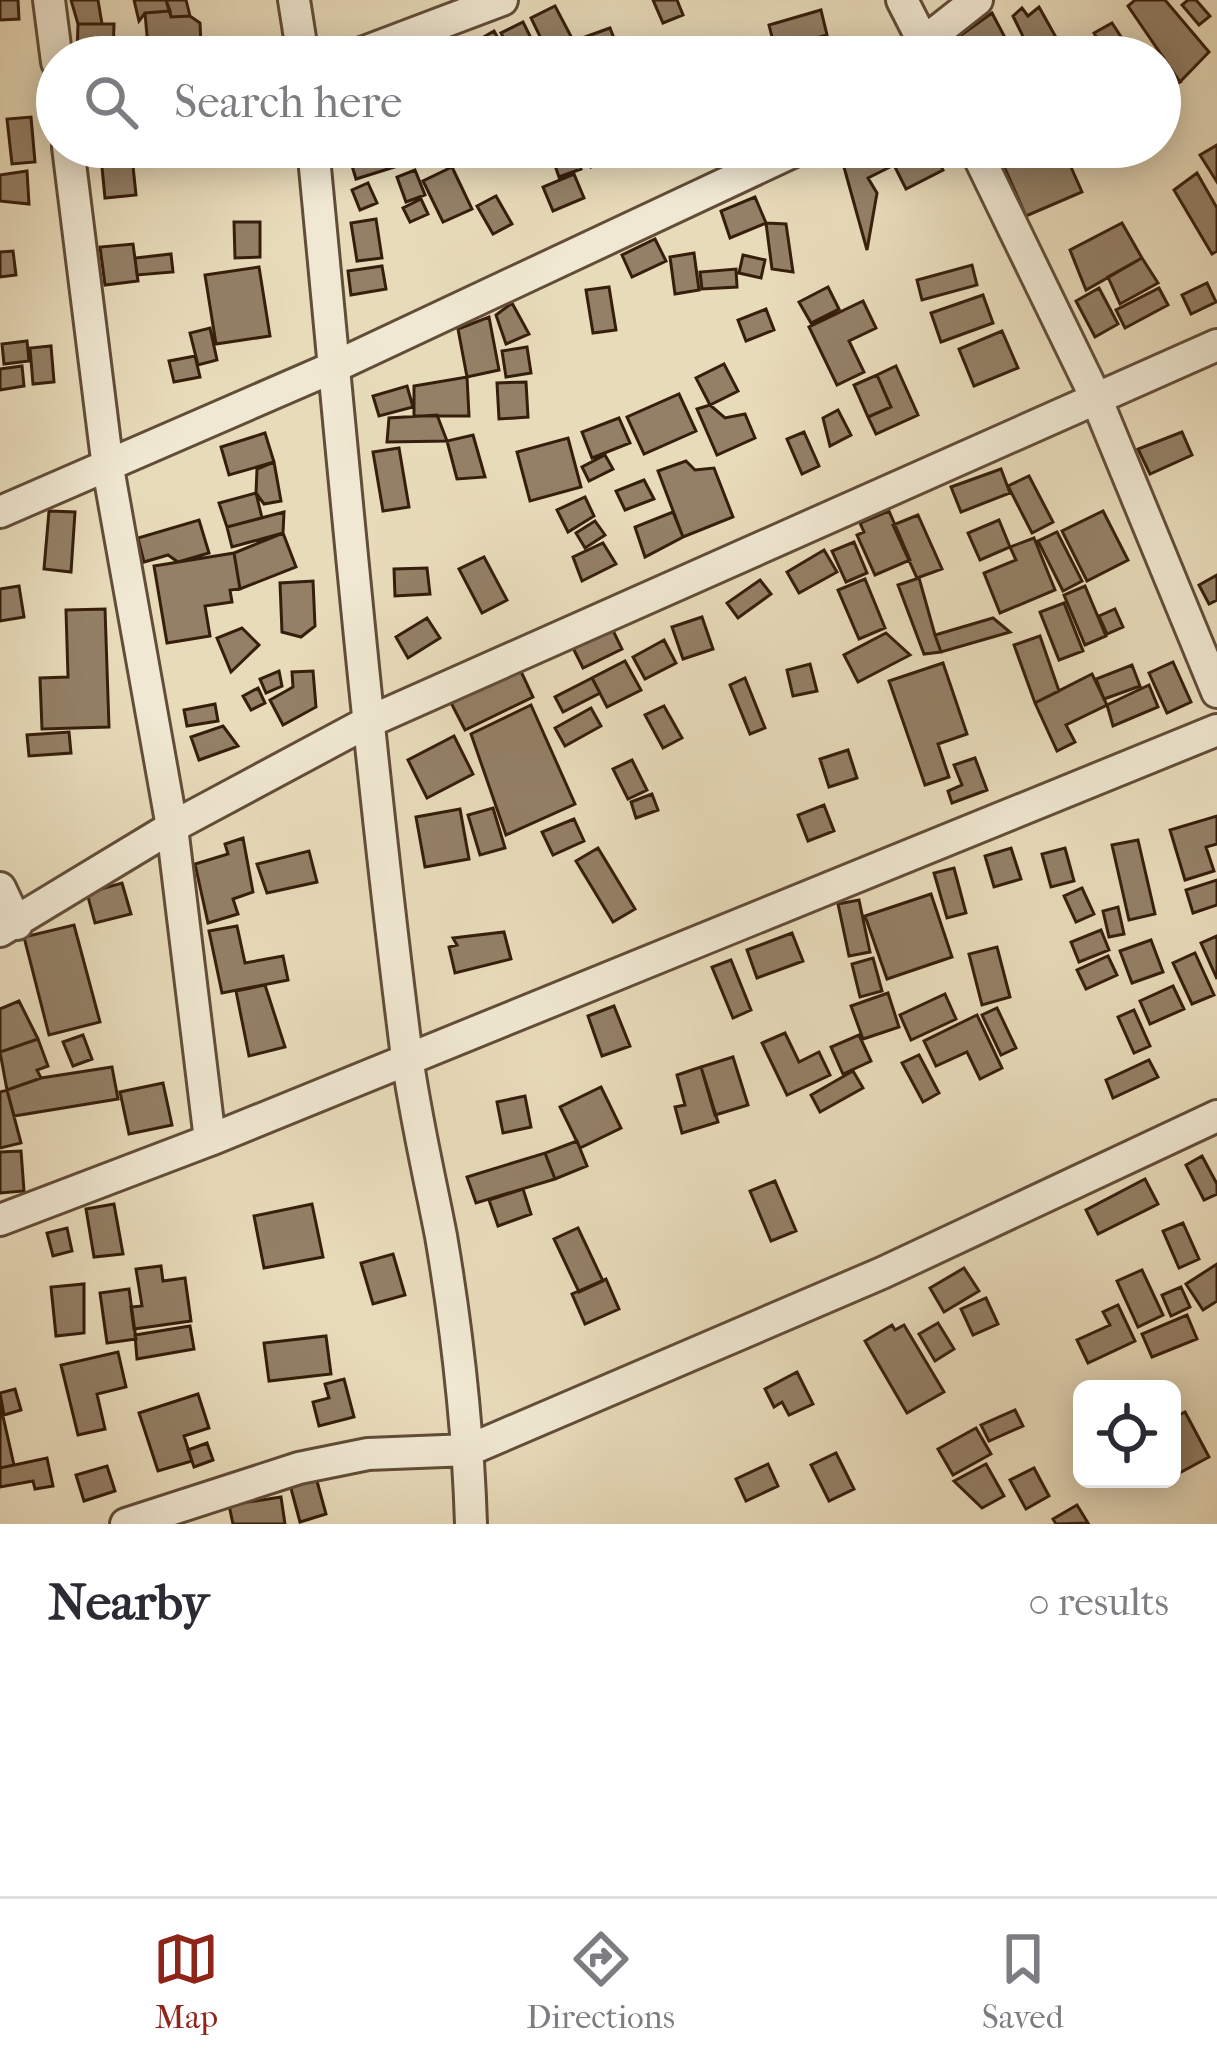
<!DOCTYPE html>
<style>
:root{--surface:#fff;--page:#f2f2f3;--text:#2b2b33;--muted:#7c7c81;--line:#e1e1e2;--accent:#8f2418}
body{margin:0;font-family:"IM FELL French Canon",serif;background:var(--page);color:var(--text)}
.controls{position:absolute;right:36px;bottom:36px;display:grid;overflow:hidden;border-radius:18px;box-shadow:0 6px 30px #0003}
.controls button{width:108px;height:108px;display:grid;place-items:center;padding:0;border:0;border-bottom:3px solid var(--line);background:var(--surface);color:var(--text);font:60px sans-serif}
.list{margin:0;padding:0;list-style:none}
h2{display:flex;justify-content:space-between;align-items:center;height:156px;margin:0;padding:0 48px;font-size:51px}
h2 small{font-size:39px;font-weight:400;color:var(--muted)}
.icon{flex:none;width:66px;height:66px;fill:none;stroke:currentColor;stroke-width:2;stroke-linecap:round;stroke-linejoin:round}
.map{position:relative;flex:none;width:1217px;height:1524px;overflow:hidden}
.search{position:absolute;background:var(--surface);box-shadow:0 6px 30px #0003;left:36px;right:36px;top:36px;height:132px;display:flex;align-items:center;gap:30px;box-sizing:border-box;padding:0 42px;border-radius:66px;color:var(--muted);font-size:45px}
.sheet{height:372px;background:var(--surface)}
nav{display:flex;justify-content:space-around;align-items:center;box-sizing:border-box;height:168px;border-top:3px solid var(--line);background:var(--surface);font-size:33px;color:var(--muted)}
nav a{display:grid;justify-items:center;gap:6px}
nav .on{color:var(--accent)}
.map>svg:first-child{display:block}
.building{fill:#938066;stroke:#361e0c;stroke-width:3}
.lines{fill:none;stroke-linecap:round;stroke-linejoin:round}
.minor-casing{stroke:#624d38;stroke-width:36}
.minor{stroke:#f0e8d2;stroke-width:30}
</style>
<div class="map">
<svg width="1217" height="1524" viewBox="0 0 1217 1524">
<rect width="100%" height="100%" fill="#e8dbba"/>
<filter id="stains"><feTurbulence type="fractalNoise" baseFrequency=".00167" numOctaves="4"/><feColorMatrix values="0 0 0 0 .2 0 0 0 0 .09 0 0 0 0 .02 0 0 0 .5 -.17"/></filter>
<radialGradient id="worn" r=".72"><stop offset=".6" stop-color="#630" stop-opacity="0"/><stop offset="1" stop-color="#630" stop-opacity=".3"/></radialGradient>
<path class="building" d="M0,0h18l1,19 -19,1z
M71,0h27l4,24h-24z
M134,0h32l4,11 -25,2 -6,8z
M166,0h20l4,16 -19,1z
M653,0h24l6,15 -20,8z
M1135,0h30l44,52 -29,30 -52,-76z
M1188,0h8l14,16 -11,9 -17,-20z
M555,6l19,36 -25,13 -18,-37z
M1039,7l28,50h-34l-20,-41 9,-8 6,8z
M821,10l6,25 -19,5 5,17h-36l-8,-32z
M170,11l1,6 19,-1 10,7 1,21 -53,3 -3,-34z
M992,13l18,34 -19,10h-34l-7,-14z
M523,22l10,20 -22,11 -10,-20z
M1112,23l21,32 -4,2h-21l-14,-24z
M78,24h36l-1,31 21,2h-57z
M610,28l9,23 -26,6 -8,-20z
M494,31l14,25 -36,1 -6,-10z
M1160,67l20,15 -20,9z
M31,117l4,45 -23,2 -5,-45z
M1217,145v37l-17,-27z
M100,147h31l5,48 -31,3z
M377,147h22l5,17 -48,15 -7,-23z
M533,147h40l8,22 -22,8 -9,-26 -14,5z
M582,147h50v2l-41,18z
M868,147h63l12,23 -37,19 -12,-24 -26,13 9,15 -10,57 -25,-90z
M1043,147h19l20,45 -56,24 -23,-52z
M452,167l20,42 -29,13 -20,-41z
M415,170l10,25 -19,7 -9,-25z
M27,171l2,33 -29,-3v-26z
M1197,173l20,35v43l-5,3 -38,-64z
M574,174l10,24 -31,13 -10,-24z
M368,183l9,20 -17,7 -8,-20z
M496,196l16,28 -19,10 -16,-28z
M755,197l11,26 -36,15 -9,-27z
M421,199l7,15 -18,8 -7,-14z
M376,219l6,39 -25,3 -6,-38z
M234,222h26v35l-25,1z
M766,223l20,1 7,48 -21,-3z
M1122,223l20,35 -56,32 -16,-40z
M655,239l11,22 -34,16 -10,-22z
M133,244l5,37 -33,4 -5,-38z
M13,251l3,24 -16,2v-25z
M694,253l5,37 -24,4 -5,-37z
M171,254l2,18 -36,3 -2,-17z
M743,255l22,5 -4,18 -22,-5z
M1142,258l16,25 -38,21 -12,-27z
M972,265l5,20 -55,15 -5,-20z
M382,266l4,23 -35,6 -3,-24z
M259,267l11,69 -54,8 -11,-69z
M736,269l1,18 -35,2 -2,-17z
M1207,283l9,19 -25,12 -9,-19z
M609,287l7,43 -23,3 -7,-43z
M828,287l11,22 -28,14 -12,-21z
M1099,288l19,36 -23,13 -19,-36z
M1159,288l9,17 -43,23 -9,-18z
M983,295l10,28 -52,19 -10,-29z
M863,301l13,27 -27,13 15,31 -27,13 -28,-58z
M512,303l17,31 -23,10 -10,-29z
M766,309l8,21 -28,11 -8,-21z
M489,317l10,53 -32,7 -9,-48z
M210,328l7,32 -19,5 -8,-32z
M1002,331l16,37 -44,18 -15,-37z
M27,341l2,20 -25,3 -2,-20z
M51,346l3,36 -21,2 -3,-36z
M527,347l4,26 -25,4 -4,-26z
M195,356l5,21 -26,5 -5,-21z
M724,364l14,27 -28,14 -14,-27z
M22,366l2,20 -24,4v-21z
M896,366l22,49 -42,19 -8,-17 23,-10 -14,-32z
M877,375l14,32 -23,10 -14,-32z
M467,377l2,39h-55v-30z
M526,382l2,35 -29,2 -2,-36z
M407,386l6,21 -34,9 -6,-20z
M679,394l17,37 -52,23 -17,-37z
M710,405l15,13 20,-4 10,24 -38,17 -20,-46z
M838,410l13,25 -21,11 -7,-28z
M437,415l10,26 -60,1 2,-24z
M619,418l11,25 -38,15 -10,-26z
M804,432l15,34 -17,8 -15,-35z
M1182,432l10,23 -42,19 -12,-25z
M265,433l9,29 -45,13 -8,-28z
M473,435l12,42 -28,2 -10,-38z
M568,438l13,49 -51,14 -13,-49z
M399,448l10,59 -26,4 -10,-59z
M605,455l8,14 -24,12 -7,-14z
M686,461l9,9 19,-2 19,49 -50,20 -25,-66z
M274,462l7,39 -17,3 -8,-11 1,-24z
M1001,469l9,24 -49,19 -10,-25z
M1029,476l24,46 -21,11 -24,-47z
M644,480l10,19 -29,11 -9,-19z
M256,493l6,25 -35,9 -8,-24z
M585,497l9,19 -26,16 -11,-22z
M49,511l26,1 -4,60 -27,-3z
M889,511l21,49 -35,15 -18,-40 7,-3 -4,-9z
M1103,511l25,49 -41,21 -25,-50z
M284,512l-1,21 -51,14 -5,-20z
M673,512l10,25 -38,20 -10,-30z
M918,515l24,54 -25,9 -24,-53z
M199,520l10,33 -31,9 -10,-7 -24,7 -6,-24z
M999,520l11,27 -30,13 -12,-27z
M595,521l10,14 -20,13 -9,-15z
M1057,532l25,49 -19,10 -25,-50z
M283,533l13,34 -56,22 -6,-36z
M1034,538l21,52 -55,23 -16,-40 32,-13 -6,-13z
M854,542l13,31 -21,9 -14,-31z
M603,543l13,21 -34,17 -9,-24z
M824,550l13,22 -38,21 -12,-21z
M234,553l6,36 -10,1 2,12 -27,4 5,30 -43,7 -13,-77z
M484,557l23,43 -25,13 -23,-44z
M427,568l3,26 -35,2 -1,-27z
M1217,575v25l-8,4 -10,-19z
M919,578l16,57 6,17 -17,2 -26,-69z
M865,579l20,49 -26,11 -21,-49z
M760,580l11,14 -33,24 -11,-15z
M313,581l2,45 -14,11 -19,-5 -2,-49z
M19,586l5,31 -24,4v-32z
M1085,586l21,50 -21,9 -21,-50z
M1064,603l19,48 -24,9 -19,-48z
M105,609l4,118 -67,2 -2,-51 28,-1 -2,-67z
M1115,609l8,18 -16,7 -8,-18z
M606,616l16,33 -39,19 -16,-32z
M702,617l11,32 -30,10 -11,-32z
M427,618l13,20 -32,20 -12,-21z
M993,618l17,14 -69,20 -6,-17z
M242,628l17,17 -28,27 -14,-34z
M886,633l24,22 -52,27 -14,-27z
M1040,636l19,55 -24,12 -21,-58z
M664,640l12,23 -31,16 -12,-22z
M625,661l16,29 -34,17 -15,-29z
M1173,662l18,40 -24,11 -18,-40z
M517,663l16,34 -68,33 -17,-33z
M943,663l24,71 -29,10 11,33 -24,8 -36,-104z
M810,664l7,27 -24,5 -6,-26z
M1132,665l8,21 -36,13 -8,-20z
M279,671l3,15 -16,7 -6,-14z
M313,671l3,36 -33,18 -13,-25 23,-13 -1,-15z
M1092,674l15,31 -41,20 9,17 -18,9 -22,-48z
M592,678l8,15 -37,19 -8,-15z
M745,678l20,50 -15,6 -20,-49z
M1149,685l9,22 -45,19 -6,-21z
M258,688l7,15 -14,7 -8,-14z
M215,704l3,17 -31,5 -3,-16z
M531,705l44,99 -69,31 -35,-101z
M664,706l18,32 -19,10 -18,-33z
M591,708l10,18 -36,20 -10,-18z
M223,726l15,20 -39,14 -8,-23z
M69,732l2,21 -42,3 -2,-21z
M454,736l19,38 -46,24 -19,-38z
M848,750l9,28 -28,9 -9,-28z
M975,758l12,32 -35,13 -4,-12 14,-6 -8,-20z
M632,760l15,30 -19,9 -15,-30z
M652,794l6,16 -22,8 -5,-16z
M824,805l10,26 -26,10 -10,-26z
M493,808l12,40 -25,7 -12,-40z
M460,809l9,50 -44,8 -9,-50z
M1217,816v28l-11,3 8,24 -29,9 -15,-50z
M574,819l10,22 -31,14 -11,-23z
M243,838l10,54 -20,7 5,15 -30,9 -13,-59 33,-10 -3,-10z
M1138,840l17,74 -26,6 -17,-75z
M598,848l37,61 -22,13 -37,-61z
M1011,848l10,31 -27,8 -9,-31z
M1065,848l9,33 -23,6 -9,-33z
M309,851l8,31 -50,11 -10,-29z
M954,868l12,45 -19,5 -13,-45z
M1217,880v25l-24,8 -7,-23z
M122,883l9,31 -36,9 -8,-30z
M1082,888l12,26 -18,8 -12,-26z
M931,894l21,63 -65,22 -22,-63z
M859,900l11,52 -21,4 -11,-52z
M1118,907l6,27 -15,3 -6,-26z
M74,925l26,97 -51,13 -25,-98z
M237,926l8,37 38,-7 5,24 -66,13 -13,-62z
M1101,930l8,20 -30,12 -8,-20z
M504,932l7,27 -56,14 -6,-26 8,-2 -4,-7z
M792,933l11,28 -46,17 -10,-28z
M1217,936v43l-16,-36z
M1151,940l12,32 -31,11 -12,-32z
M997,947l13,50 -28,8 -13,-51z
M1195,953l19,42 -22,9 -19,-41z
M1108,956l9,19 -31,14 -9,-19z
M873,958l9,33 -22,6 -8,-33z
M731,960l20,50 -18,8 -21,-51z
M265,985l20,62 -36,9 -13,-65z
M1173,986l11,23 -34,15 -10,-23z
M888,993l11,34 -36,12 -12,-33z
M945,994l11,25 -45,21 -11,-25z
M19,1001l19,38 -38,13v-43z
M614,1006l16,40 -28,10 -14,-40z
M997,1008l19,40 -15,7 -19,-40z
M1134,1010l16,36 -16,7 -16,-36z
M977,1015l25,53 -22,11 -13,-27 -31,14 -12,-25z
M785,1033l14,29 20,-10 11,23 -43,20 -25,-52z
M83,1035l9,24 -19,7 -10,-24z
M859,1035l12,26 -28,13 -12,-27z
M38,1039l10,27 -11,4 4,8 -34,12 -7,-38z
M919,1055l20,38 -16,9 -21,-39z
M733,1057l15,48 -33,10 -14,-48z
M1149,1060l9,17 -45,21 -7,-18z
M112,1067l6,32 -104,17 -7,-26 34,-12z
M701,1067l17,55 -36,11 -7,-26 10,-2 -8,-30z
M853,1071l10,17 -43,24 -9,-17z
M163,1083l9,42 -43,9 -9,-42z
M601,1087l20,41 -41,20 -20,-41z
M7,1090l14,53 -21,5v-56z
M525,1096l6,31 -28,6 -6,-31z
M577,1141l10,25 -32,13 -10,-26z
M21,1151l3,40 -24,2v-41z
M545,1153l10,26 -79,24 -9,-26z
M1202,1156l15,28v10l-13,6 -18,-35z
M1145,1179l13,25 -60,30 -12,-24z
M775,1181l21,50 -25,10 -21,-50z
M523,1189l8,25 -33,12 -9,-26z
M114,1204l9,50 -29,3 -8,-48z
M312,1204l11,53 -59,11 -10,-52z
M1183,1223l16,36 -20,9 -16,-37z
M67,1228l5,23 -19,5 -6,-23z
M578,1228l25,53 -24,11 -25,-53z
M393,1254l12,41 -32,9 -12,-41z
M1217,1264v37l-14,9 -17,-26z
M161,1266l2,15 22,-3 6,43 -57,8 -3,-22 11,-1 -6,-37z
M964,1268l15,23 -35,21 -14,-24z
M1142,1270l21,45 -25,12 -21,-46z
M606,1279l13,30 -34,15 -13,-30z
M84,1284v49l-28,3 -5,-49z
M1181,1287l9,20 -19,9 -9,-21z
M129,1289l7,50 -29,4 -7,-50z
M986,1298l12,26 -25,11 -12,-26z
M1118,1305l17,36 -47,22 -11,-23 33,-15 -7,-13z
M1187,1315l10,24 -45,18 -10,-23z
M938,1323l16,26 -19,12 -16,-27z
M892,1325l3,5 9,-5 40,67 -37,21 -42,-72z
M190,1326l4,23 -57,10 -2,-24z
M326,1336l5,38 -62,7 -5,-38z
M118,1352l8,35 -29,7 8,35 -27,6 -17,-70z
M797,1372l16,32 -24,11 -7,-13 -8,5 -9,-18z
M344,1379l10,38 -35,9 -6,-24 16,-4 -4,-14z
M15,1389l6,21 -17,5 -4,-22z
M198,1394l11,34 -25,8 8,25 -34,10 -19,-58z
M0,1403l14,62 -14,3z
M1015,1410l8,16 -34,15 -8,-16z
M1185,1412l24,45 -37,20v-58z
M976,1428l15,26 -38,21 -15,-26z
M207,1443l6,17 -19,7 -6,-17z
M836,1453l18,36 -25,12 -18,-36z
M47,1458l6,28 -18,3 -2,-8 -33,6v-19z
M768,1464l10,22 -32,15 -10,-22z
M986,1464l18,32 -22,12 -28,-27z
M107,1466l8,25 -31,10 -8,-26z
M1034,1468l15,28 -23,13 -16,-29z
M315,1474l11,40 -26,8 -11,-41z
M281,1497l4,27h-52l-4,-19z
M1077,1505l11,18 -32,1 -3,-5z"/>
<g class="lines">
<defs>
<path id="minor" d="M49,0l8,62
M294,0l9,57
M902,0l29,57
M925,41l52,-41
M351,57l151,-57
M68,147l40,321 64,359 38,313
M313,147c29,301 55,602 93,902 8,62 23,125 35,187 16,94 27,192 30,288
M974,147l122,251 121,294
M0,512l334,-145 469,-220
M0,888l17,36
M0,931l172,-104 194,-104 851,-378
M0,1220l210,-80 1007,-410
M126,1524l173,-56 69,-14 101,-4 413,-177 335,-157"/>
</defs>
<use href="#minor" class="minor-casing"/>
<use href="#minor" class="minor"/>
</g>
<rect width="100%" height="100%" filter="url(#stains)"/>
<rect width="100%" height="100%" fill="url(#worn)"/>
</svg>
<div class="controls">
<button><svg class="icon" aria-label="locate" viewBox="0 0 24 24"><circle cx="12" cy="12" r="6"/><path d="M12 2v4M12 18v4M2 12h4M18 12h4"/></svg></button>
</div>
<div class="search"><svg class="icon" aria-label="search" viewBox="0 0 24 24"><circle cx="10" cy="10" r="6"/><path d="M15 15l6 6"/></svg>Search here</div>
</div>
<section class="sheet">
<h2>Nearby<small>0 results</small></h2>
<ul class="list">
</ul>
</section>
<nav>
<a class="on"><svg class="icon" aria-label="map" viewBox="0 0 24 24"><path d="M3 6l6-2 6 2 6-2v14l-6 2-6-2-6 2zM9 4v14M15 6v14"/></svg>Map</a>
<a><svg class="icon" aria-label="directions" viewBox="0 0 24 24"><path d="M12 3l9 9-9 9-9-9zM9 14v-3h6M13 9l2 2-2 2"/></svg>Directions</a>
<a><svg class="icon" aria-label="saved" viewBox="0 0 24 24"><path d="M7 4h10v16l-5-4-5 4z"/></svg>Saved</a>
</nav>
